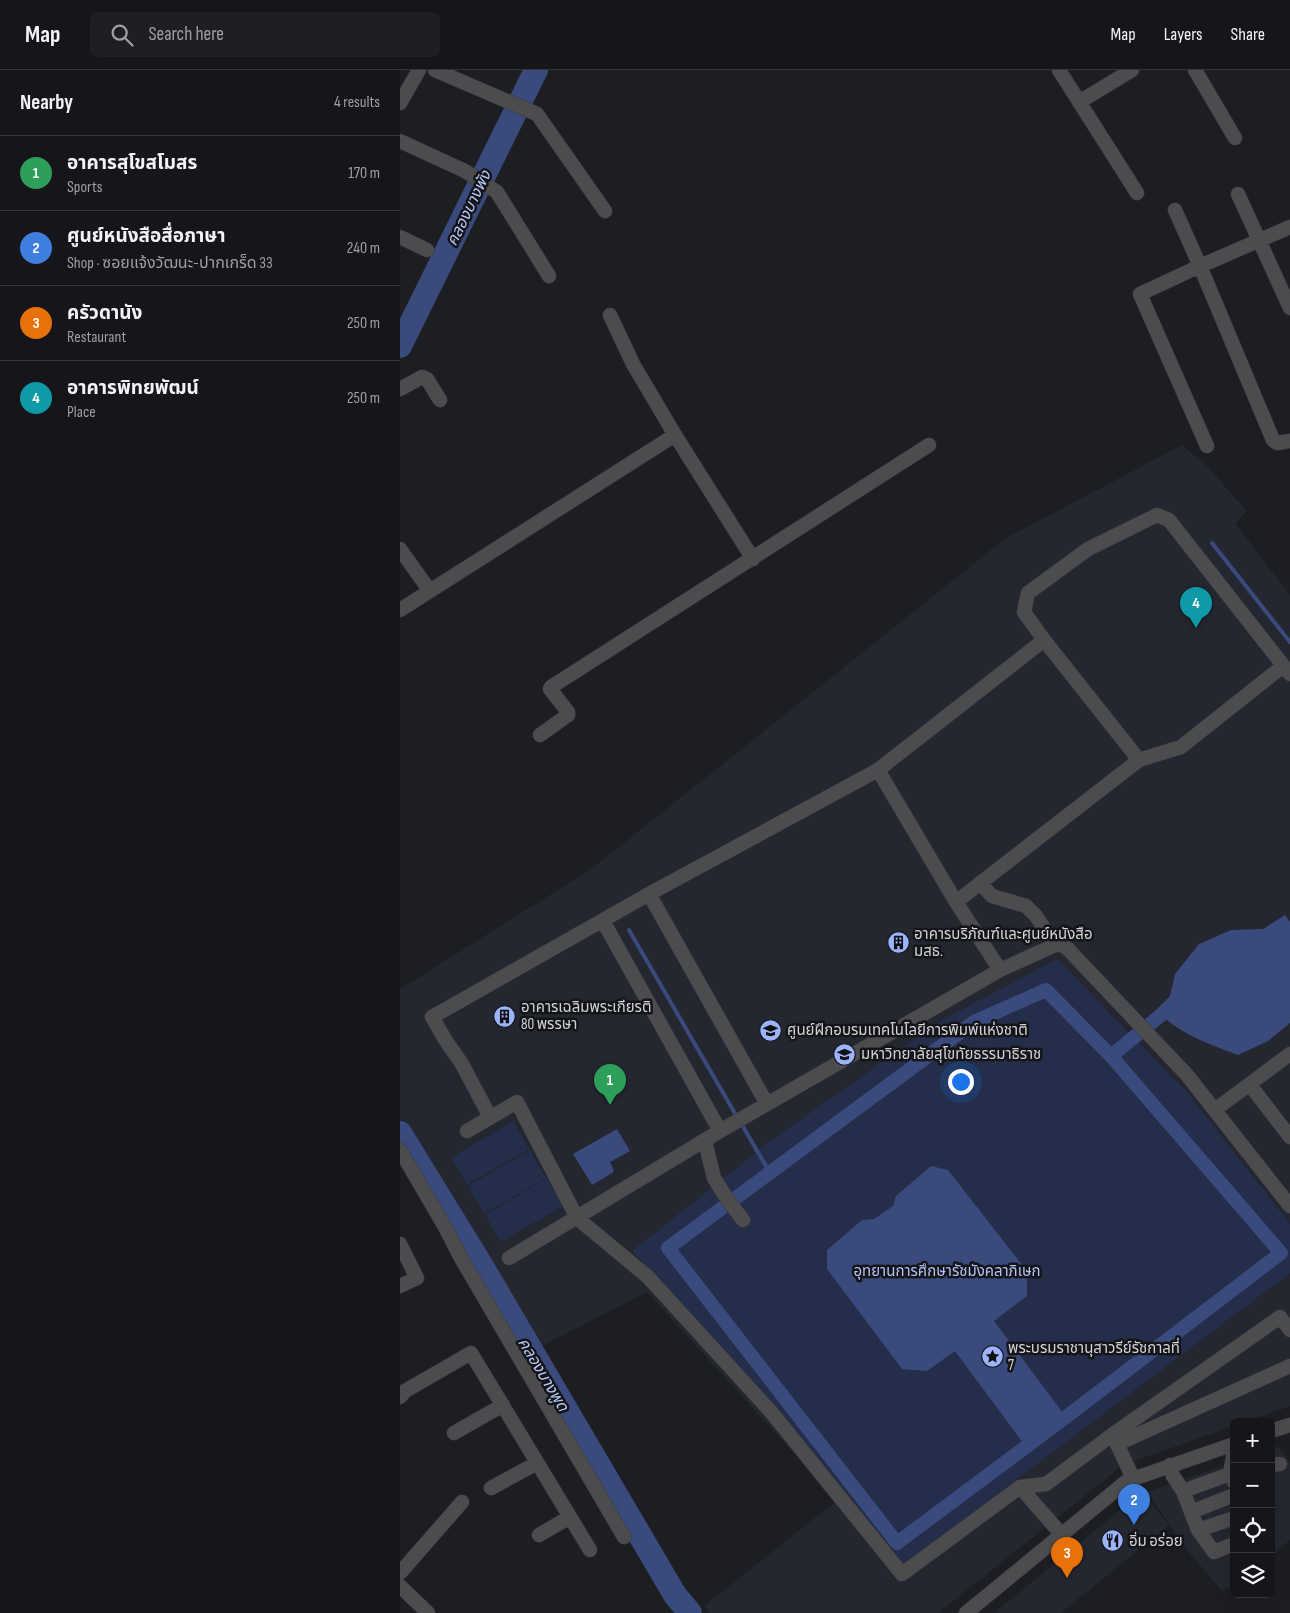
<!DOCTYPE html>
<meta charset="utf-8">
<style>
:root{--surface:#16161a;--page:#1f1f23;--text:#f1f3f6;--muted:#9e9fa2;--line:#353539;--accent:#1a73e8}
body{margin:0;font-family:"Sofia Sans Condensed","Noto Sans Thai",sans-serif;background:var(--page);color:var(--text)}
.controls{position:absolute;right:15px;bottom:15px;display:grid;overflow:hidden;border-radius:8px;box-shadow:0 5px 20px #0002}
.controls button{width:45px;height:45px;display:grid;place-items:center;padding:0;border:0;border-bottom:1px solid var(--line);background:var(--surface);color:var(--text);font:25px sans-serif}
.you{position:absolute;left:560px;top:1011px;width:18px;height:18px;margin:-12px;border:4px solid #fff;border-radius:50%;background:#1a73e8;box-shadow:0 0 0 8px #1a73e833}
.badge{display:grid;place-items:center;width:32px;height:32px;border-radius:50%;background:var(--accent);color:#fff;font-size:16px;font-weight:700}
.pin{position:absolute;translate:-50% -41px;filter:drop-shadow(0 1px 2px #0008)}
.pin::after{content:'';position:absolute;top:26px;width:18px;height:15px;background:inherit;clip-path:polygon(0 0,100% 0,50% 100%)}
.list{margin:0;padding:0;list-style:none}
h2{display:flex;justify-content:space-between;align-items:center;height:65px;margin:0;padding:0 20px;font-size:21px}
h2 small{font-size:16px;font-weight:400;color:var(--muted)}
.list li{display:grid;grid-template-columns:32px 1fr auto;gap:15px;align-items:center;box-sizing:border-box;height:75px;padding:0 20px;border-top:1px solid var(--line)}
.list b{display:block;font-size:19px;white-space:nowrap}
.list p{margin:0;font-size:16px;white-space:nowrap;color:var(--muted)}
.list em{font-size:16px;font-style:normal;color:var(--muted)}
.icon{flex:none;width:28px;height:28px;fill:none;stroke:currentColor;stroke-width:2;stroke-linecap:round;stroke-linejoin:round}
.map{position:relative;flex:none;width:890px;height:1543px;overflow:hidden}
header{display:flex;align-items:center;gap:30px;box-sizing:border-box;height:70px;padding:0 25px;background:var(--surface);border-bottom:1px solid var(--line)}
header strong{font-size:24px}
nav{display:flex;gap:28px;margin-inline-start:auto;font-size:18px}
.search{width:350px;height:45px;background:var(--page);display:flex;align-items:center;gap:12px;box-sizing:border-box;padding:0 18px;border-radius:8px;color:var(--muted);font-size:19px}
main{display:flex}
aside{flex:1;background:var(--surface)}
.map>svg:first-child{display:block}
.built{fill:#24272f}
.green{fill:#242d49}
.water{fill:#3a4a7c}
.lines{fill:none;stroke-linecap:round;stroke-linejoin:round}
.stream{stroke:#3a4a7c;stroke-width:4}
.canal{stroke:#3a4a7c;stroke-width:14}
.river{stroke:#3a4a7c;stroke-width:24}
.minor-casing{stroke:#3a3b3f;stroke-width:15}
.minor{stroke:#4c4c4e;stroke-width:14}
.labels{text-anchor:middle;stroke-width:5;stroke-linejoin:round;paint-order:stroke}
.poi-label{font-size:15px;fill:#d2d3d6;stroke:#141518;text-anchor:start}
.park-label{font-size:15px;fill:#b2c3f3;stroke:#141518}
.water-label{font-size:16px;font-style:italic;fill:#b8c9fa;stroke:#141518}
</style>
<header>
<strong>Map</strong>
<div class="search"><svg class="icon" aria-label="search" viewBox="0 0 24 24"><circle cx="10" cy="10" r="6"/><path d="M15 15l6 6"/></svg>Search here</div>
<nav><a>Map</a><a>Layers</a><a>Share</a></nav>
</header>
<main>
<aside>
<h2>Nearby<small>4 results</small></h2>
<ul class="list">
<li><span class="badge" style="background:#2e9e5b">1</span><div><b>อาคารสุโขสโมสร</b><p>Sports</p></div><em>170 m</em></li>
<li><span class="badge" style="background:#3f7fe0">2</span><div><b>ศูนย์หนังสือสื่อภาษา</b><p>Shop · ซอยแจ้งวัฒนะ-ปากเกร็ด 33</p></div><em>240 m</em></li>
<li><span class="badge" style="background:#e8710a">3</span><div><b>ครัวดานัง</b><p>Restaurant</p></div><em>250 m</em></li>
<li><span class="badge" style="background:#0f9aa8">4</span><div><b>อาคารพิทยพัฒน์</b><p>Place</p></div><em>250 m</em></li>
</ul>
</aside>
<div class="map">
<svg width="890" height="1543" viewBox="0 0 890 1543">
<rect width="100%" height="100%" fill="#1d1e22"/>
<path class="built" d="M782,375l24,20 41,46 -12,12 55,72v811l-45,16h-11v4l-111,39 -185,148h-228l-6,-7 130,-103 -40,-50 -147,-161 -105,54 -142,-227v-130l190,-119 416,-332z
M878,1376l12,16v78l-19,17v-109z
M834,1392v124l-12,5 -35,-41 -40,-58z
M742,1422l27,33 -108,88h-67z"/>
<path class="green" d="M657,889l130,133 103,132v49l-388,293 -125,-155 -145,-160 141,-112 169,-119z
M113,1051l16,28 -62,36 -16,-27z
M130,1080l16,28 -62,36 -16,-28z
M147,1108l16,28 -62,36 -16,-27z"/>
<path class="water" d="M885,845l5,7v101l-22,18 -30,14c-26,-10 -65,-23 -81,-46l13,-13 5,-22 24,-30 32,-14 32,-1z
M217,1059l13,22 -20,11 4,9 -2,2 -20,12 -19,-31z
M531,1096l17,4 79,101v25l-33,25 72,96 -40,30 -71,-96 -28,20 -25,-2 -75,-100v-19l35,-30 12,-1 19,-13 3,-10z"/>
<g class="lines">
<path class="stream" d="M812,473l78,99
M229,860l108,187
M341,1053l29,50"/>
<path class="canal" d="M646,920l65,66 170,197 -215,164 -169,126 -229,-295 306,-226z
M711,986l50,-41"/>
<path class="river" d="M0,276l136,-276
M0,1063l83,135 192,327 15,18"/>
<defs>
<path id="minor" d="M35,0l102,44 68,97
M659,0l78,123
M795,0l40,68
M679,32l53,-32
M0,33l19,-33
M0,71l65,30 32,21 52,84
M838,124l52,114
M775,140l25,56 73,174 4,3 13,-2
M0,167l27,13
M210,245l23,49 42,71 78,124
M0,319l22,-12 5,2 13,21
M807,376l-67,-152 60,-28 90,-39
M0,479l30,42
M0,540l275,-175
M140,665l28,-20v-3l-18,-23 1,-2 378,-242
M739,690l-95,-120 -20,-28 4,-19 60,-44 69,-34 12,5 121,154
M478,700l78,132 44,68
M580,813l12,13 34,10 10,10 19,29
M249,824l118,210
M556,832l183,-142 42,-13 102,-81
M203,851l117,210
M850,1015l40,52
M816,1039l74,-55
M90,1047l-28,-53 -16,-23 -14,-24 217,-123 229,-124 166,-130
M67,1061l50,-29 60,116 71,59 42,46 82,90 130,161 118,-87 26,-3 66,-49
M305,1071l9,37 13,21 16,21
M0,1080l45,77 16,31 163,279
M0,1174l17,34 -17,8
M109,1188l211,-127 280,-161 55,-25h7l5,3 120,127 103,131
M890,1260l-10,-13 -168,118 5,9 173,-78
M0,1327l5,-6 66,-38 119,197
M871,1361l19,-6
M54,1363l49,-28
M717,1374l16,34
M770,1395l3,11 10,15 15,39 16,22 20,-8
M871,1395l9,-1
M834,1412l-4,-8 4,-23
M620,1417l42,48
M91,1418l46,-25
M783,1421l47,-17
M791,1442l43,-17
M798,1460l36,-12
M139,1465l31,-18
M0,1503l62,-71
M0,1516l28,27
M566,1543l161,-132 107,-37"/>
</defs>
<use href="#minor" class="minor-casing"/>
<use href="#minor" class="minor"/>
</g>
<defs>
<symbol id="building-disc" viewBox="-11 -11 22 22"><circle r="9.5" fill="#9bb4fd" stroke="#141518"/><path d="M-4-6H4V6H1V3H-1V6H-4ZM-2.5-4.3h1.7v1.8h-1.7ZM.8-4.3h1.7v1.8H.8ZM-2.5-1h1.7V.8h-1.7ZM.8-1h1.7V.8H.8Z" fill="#111"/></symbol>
<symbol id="university-disc" viewBox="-11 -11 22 22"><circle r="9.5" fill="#9bb4fd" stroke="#141518"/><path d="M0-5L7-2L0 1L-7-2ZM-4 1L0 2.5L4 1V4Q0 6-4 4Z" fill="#111"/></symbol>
<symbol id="sight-disc" viewBox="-11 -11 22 22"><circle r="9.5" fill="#9bb4fd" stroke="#141518"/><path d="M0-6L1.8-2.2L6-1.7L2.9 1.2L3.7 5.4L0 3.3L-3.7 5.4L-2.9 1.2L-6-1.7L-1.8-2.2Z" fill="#111"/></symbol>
<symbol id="restaurant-disc" viewBox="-11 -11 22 22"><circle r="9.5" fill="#9bb4fd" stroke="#141518"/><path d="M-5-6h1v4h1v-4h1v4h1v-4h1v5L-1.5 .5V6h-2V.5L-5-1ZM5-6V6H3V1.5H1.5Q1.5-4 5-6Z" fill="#111"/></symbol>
</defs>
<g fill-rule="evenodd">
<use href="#building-disc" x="486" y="860" width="25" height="25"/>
<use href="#building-disc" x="92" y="934" width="25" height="25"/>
<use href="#university-disc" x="358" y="948" width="25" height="25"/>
<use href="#university-disc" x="432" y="972" width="25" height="25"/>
<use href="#sight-disc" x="580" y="1274" width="25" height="25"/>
<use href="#restaurant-disc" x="700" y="1458" width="25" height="25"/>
</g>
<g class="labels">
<g class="poi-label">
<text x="514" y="869">อาคารบริภัณฑ์และศูนย์หนังสือ<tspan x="514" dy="17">มสธ.</tspan></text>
<text x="121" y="942">อาคารเฉลิมพระเกียรติ<tspan x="121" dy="17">80 พรรษา</tspan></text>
<text x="387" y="965">ศูนย์ฝึกอบรมเทคโนโลยีการพิมพ์แห่งชาติ</text>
<text x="461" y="989">มหาวิทยาลัยสุโขทัยธรรมาธิราช</text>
<text x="608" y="1283">พระบรมราชานุสาวรีย์รัชกาลที่<tspan x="608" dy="17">7</tspan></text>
<text x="729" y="1476">อิ่ม อร่อย</text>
</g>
<g class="park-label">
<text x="547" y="1206">อุทยานการศึกษารัชมังคลาภิเษก</text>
</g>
<g class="water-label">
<text transform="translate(68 138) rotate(-64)" y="6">คลองบางพัง</text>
<text transform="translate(144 1304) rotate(59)" y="6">คลองบางพูด</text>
</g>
</g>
</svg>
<div class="controls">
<button>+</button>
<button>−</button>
<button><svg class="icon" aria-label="locate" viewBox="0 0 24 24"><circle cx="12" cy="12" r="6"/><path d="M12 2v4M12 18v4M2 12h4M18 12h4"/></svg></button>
<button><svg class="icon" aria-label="layers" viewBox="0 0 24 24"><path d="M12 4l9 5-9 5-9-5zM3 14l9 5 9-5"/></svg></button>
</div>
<div class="you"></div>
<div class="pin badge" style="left:210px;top:1035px;background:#2e9e5b">1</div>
<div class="pin badge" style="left:734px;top:1455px;background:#3f7fe0">2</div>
<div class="pin badge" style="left:667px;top:1508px;background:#e8710a">3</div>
<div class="pin badge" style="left:796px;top:558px;background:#0f9aa8">4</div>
</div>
</main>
